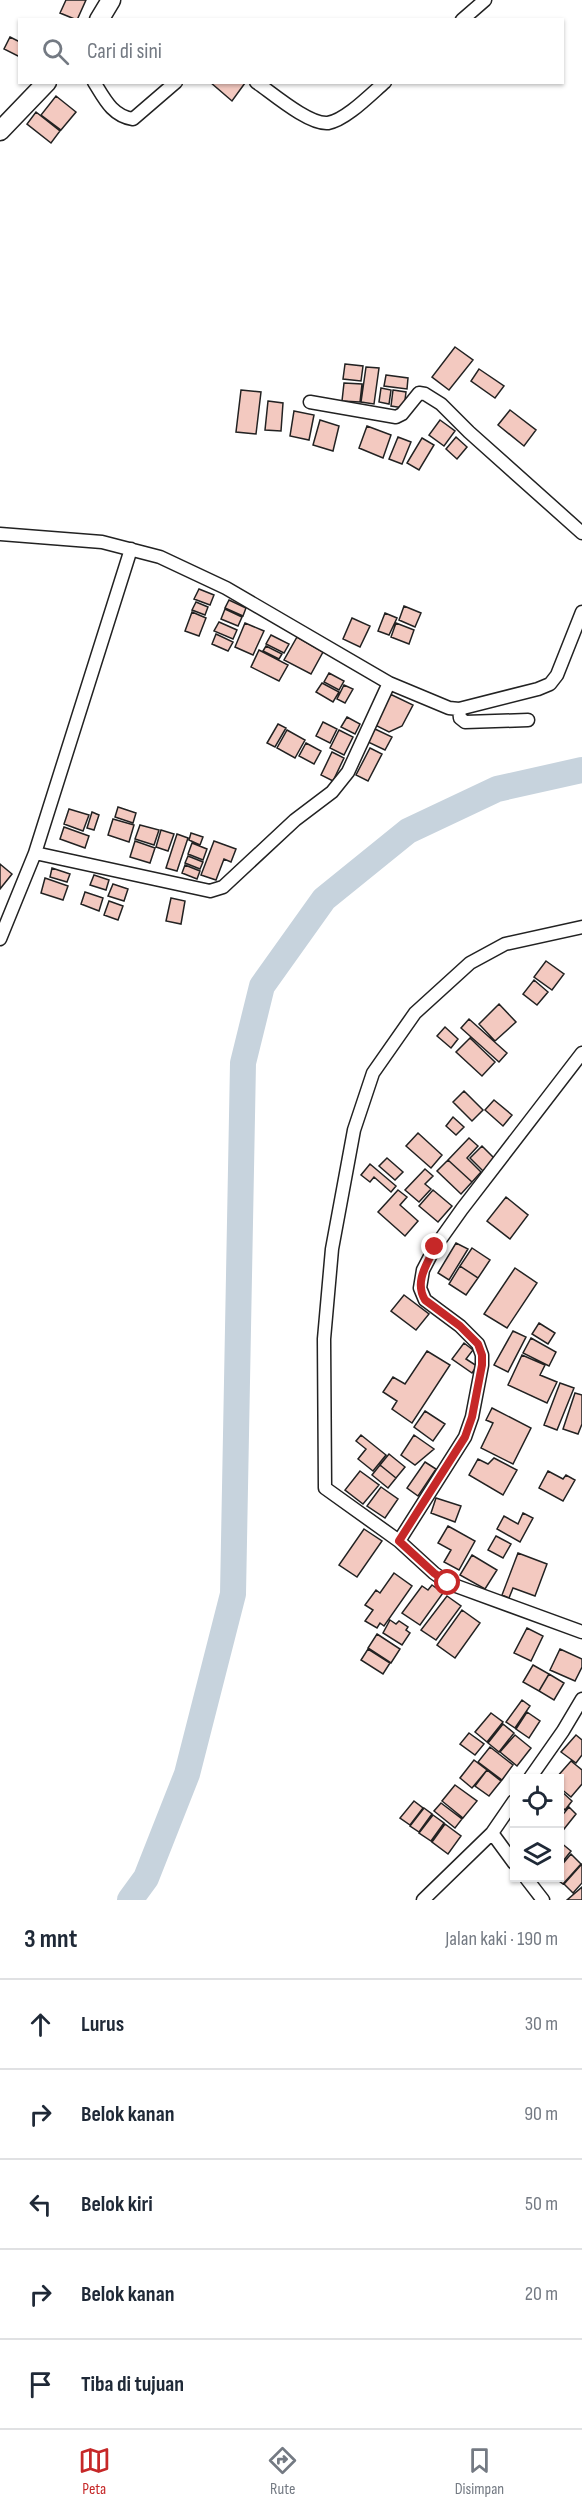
<!DOCTYPE html>
<html lang="id">
<meta charset="utf-8">
<style>
:root{--surface:#fff;--page:#f6f6f7;--text:#1f2937;--muted:#747a83;--line:#e0e1e3;--accent:#c62828}
body{margin:0;font-family:"Sofia Sans Condensed",sans-serif;background:var(--page);color:var(--text)}
.controls{position:absolute;right:18px;bottom:18px;display:grid;overflow:hidden;border-radius:0px;box-shadow:0 2px 4px #0004}
.controls button{width:54px;height:54px;display:grid;place-items:center;padding:0;border:0;border-bottom:2px solid var(--line);background:var(--surface);color:var(--text);font:30px sans-serif}
.stop{position:absolute;width:18px;height:18px;margin:-14px;border:4px solid #c62828;border-radius:50%;background:#fff}
.stop.end{background:#c62828;border-color:#fff;box-shadow:0 2px 6px #0008}
.list{margin:0;padding:0;list-style:none}
h2{display:flex;justify-content:space-between;align-items:center;height:78px;margin:0;padding:0 24px;font-size:26px}
h2 small{font-size:20px;font-weight:400;color:var(--muted)}
.list li{display:grid;grid-template-columns:39px 1fr auto;gap:18px;align-items:center;box-sizing:border-box;height:90px;padding:0 24px;border-top:2px solid var(--line)}
.list b{display:block;font-size:22px;white-space:nowrap}
.list em{font-size:20px;font-style:normal;color:var(--muted)}
.icon{flex:none;width:33px;height:33px;fill:none;stroke:currentColor;stroke-width:2;stroke-linecap:round;stroke-linejoin:round}
.map{position:relative;flex:none;width:582px;height:1900px;overflow:hidden}
.search{position:absolute;background:var(--surface);box-shadow:0 2px 4px #0004;left:18px;right:18px;top:18px;height:66px;display:flex;align-items:center;gap:15px;box-sizing:border-box;padding:0 21px;border-radius:0px;color:var(--muted);font-size:22px}
.sheet{height:528px;background:var(--surface)}
nav{display:flex;justify-content:space-around;align-items:center;box-sizing:border-box;height:84px;border-top:2px solid var(--line);background:var(--surface);font-size:16px;color:var(--muted)}
nav a{display:grid;justify-items:center;gap:3px}
nav .on{color:var(--accent)}
.map>svg:first-child{display:block}
.lines{fill:none;stroke-linecap:round;stroke-linejoin:round}
.river{stroke:#c7d3dd;stroke-width:26}
.building{fill:#f3c9c0;stroke:#222;stroke-width:1.5}
.street-casing{stroke:#222;stroke-width:15}
.secondary-casing{stroke:#222;stroke-width:21}
.street{stroke:#fff;stroke-width:12}
.secondary{stroke:#fff;stroke-width:18}
.route{stroke:#c62828;stroke-width:8}
</style>
<div class="map">
<svg width="582" height="1900" viewBox="0 0 582 1900">
<rect width="100%" height="100%" fill="#fff"/>
<g class="lines">
<path class="river" d="M130,1900l16,-22 41,-104 46,-180 10,-531 19,-77 62,-87 84,-68 89,-42 85,-19"/>
</g>
<path class="building" d="M66,0h20l-9,20 -17,-7z
M10,37l10,5v15l-16,-8z
M210,82h34l1,1 -13,18z
M56,96l20,16 -15,18 -20,-15z
M36,112l24,19 -9,12 -24,-19z
M455,347l18,13 -24,30 -17,-13z
M345,364l18,2 -2,15 -18,-2z
M366,367l13,1 -5,36 -13,-2z
M479,369l25,17 -9,12 -24,-17z
M386,375l22,3 -1,11 -23,-3z
M344,383l18,1 -2,18 -18,-1z
M381,388l10,2 -2,14 -10,-2z
M241,390l20,2 -5,42 -20,-2z
M393,390l13,2 -2,16 -13,-2z
M268,401l15,2 -2,28 -16,-1z
M510,410l26,20 -12,16 -26,-21z
M294,411l20,4 -5,25 -19,-4z
M320,420l19,6 -6,25 -20,-6z
M440,420l15,11 -11,15 -15,-11z
M367,426l24,9 -8,23 -24,-10z
M398,437l13,5 -9,22 -13,-5z
M456,437l11,10 -10,12 -11,-10z
M422,438l12,7 -15,25 -12,-7z
M199,589l15,6 -4,10 -16,-6z
M229,600l17,8 -3,8 -18,-8z
M196,602l12,5 -3,8 -13,-5z
M404,606l17,7 -6,14 -16,-7z
M225,609l17,8 -4,9 -17,-7z
M192,612l14,6 -7,18 -14,-5z
M385,613l12,5 -8,17 -11,-4z
M352,618l18,8 -10,21 -17,-8z
M219,622l18,8 -4,9 -19,-8z
M245,623l19,8 -11,24 -18,-8z
M396,623l18,7 -5,14 -18,-7z
M216,634l17,8 -5,9 -16,-7z
M271,635l18,9 -5,9 -18,-9z
M297,637l26,15 -12,22 -27,-14z
M266,646l16,8 -3,5 -16,-8z
M259,650l29,15 -9,16 -28,-14z
M329,673l15,8 -5,9 -15,-8z
M322,683l17,9 -6,10 -17,-10z
M344,685l9,4 -8,14 -8,-4z
M390,694l23,11 -11,21 -13,6 -14,-7z
M347,717l13,7 -5,10 -14,-7z
M323,722l14,7 -7,14 -14,-7z
M278,724l8,4 -11,19 -8,-4z
M375,729l17,8 -7,13 -17,-8z
M287,730l18,10 -10,18 -18,-10z
M339,730l14,7 -9,18 -14,-7z
M306,743l15,8 -7,13 -15,-8z
M370,748l12,6 -14,27 -12,-6z
M332,752l12,6 -11,23 -12,-6z
M118,807l18,6 -3,10 -18,-6z
M69,809l20,6 -6,16 -19,-7z
M92,812l7,3 -5,15 -7,-2z
M113,819l21,6 -5,17 -21,-7z
M140,825l19,5 -5,15 -19,-6z
M64,827l25,9 -4,12 -25,-9z
M161,830l13,4 -6,17 -12,-4z
M191,833l12,4 -3,8 -11,-5z
M177,834l11,4 -11,33 -11,-3z
M135,841l20,7 -5,15 -20,-6z
M214,841l22,8 -5,13 -7,-3 -8,21 -15,-5z
M192,843l15,6 -4,11 -15,-6z
M188,856l15,6 -3,7 -15,-6z
M0,864l12,10 -12,15z
M185,865l15,6 -3,8 -15,-6z
M52,868l18,6 -3,8 -17,-5z
M94,875l15,5 -3,10 -16,-5z
M45,878l23,8 -5,14 -22,-7z
M113,884l15,5 -4,12 -16,-5z
M85,892l18,6 -4,13 -18,-7z
M171,898l14,3 -4,23 -15,-3z
M109,901l14,5 -5,14 -14,-5z
M546,961l18,13 -12,16 -18,-13z
M534,980l14,12 -11,13 -14,-11z
M499,1004l17,18 -21,19 -16,-17z
M469,1019l38,34 -8,9 -38,-34z
M445,1027l13,12 -7,9 -14,-12z
M470,1038l25,24 -13,14 -26,-24z
M464,1091l19,19 -11,11 -19,-19z
M494,1100l18,15 -9,11 -18,-16z
M453,1117l11,10 -8,8 -10,-9z
M418,1133l24,22 -11,13 -25,-22z
M469,1138l9,8 -11,12 14,14 -9,10 -24,-22z
M482,1146l13,13 -12,12 -13,-13z
M387,1158l16,14 -8,8 -16,-14z
M448,1160l24,22 -11,12 -24,-23z
M370,1164l26,22 -5,6 -17,-15 -4,5 -9,-7z
M425,1169l8,7 -8,8 6,5 -12,13 -14,-12z
M398,1190l9,7 -7,8 18,16 -13,15 -27,-24z
M433,1190l19,16 -14,16 -19,-16z
M506,1197l22,18 -18,24 -23,-18z
M456,1243l12,6 -19,31 -11,-7z
M472,1248l18,12 -12,18 -18,-12z
M460,1266l18,12 -12,17 -17,-11z
M515,1268l22,15 -30,45 -23,-14z
M404,1295l25,19 -13,16 -25,-19z
M539,1323l16,10 -7,11 -16,-10z
M513,1331l13,6 -18,35 -14,-7z
M531,1338l25,14 -7,14 -26,-13z
M464,1343l9,7 -7,9 11,7 -5,7 -20,-14z
M427,1351l23,14 -38,58 -20,-14 5,-8 -14,-9 10,-15 12,7z
M522,1355l23,10 -5,10 17,7 -10,21 -39,-18z
M560,1383l14,5 -17,42 -13,-5z
M575,1393l7,2v29l-4,10 -15,-5z
M492,1408l39,20 -18,36 -32,-16 12,-25 -7,-3z
M425,1411l20,13 -12,17 -19,-14z
M361,1435l25,20 -13,16 -15,-12 8,-10 -10,-8z
M414,1435l20,14 -19,16 -14,-10z
M389,1454l16,13 -9,11 -16,-13z
M494,1458l23,12 -14,25 -34,-20 9,-16 10,5z
M425,1462l11,7 -18,27 -11,-8z
M380,1465l16,13 -8,10 -16,-13z
M360,1471l19,14 -16,19 -18,-14z
M548,1471l15,8 3,-4 9,5 -12,21 -24,-13z
M381,1487l17,12 -13,19 -18,-12z
M436,1498l25,8 -6,16 -24,-9z
M523,1513l10,5 -13,24 -23,-13 7,-13 14,8z
M448,1526l27,15 -16,29 -15,-8 7,-12 -13,-7z
M364,1529l18,12 -25,36 -18,-12z
M496,1536l15,8 -8,14 -15,-8z
M518,1553l29,11 -12,32 -22,-8 -4,10 -7,-3z
M472,1555l25,15 -12,19 -25,-14z
M394,1573l18,13 -28,40 -4,-3 -3,5 -12,-7 8,-11 -8,-5 11,-15 4,3z
M432,1585l11,8 -23,32 -18,-12 20,-27 6,4z
M447,1596l14,10 -25,34 -15,-10z
M462,1610l18,13 -25,35 -18,-13z
M390,1620l6,4 3,-3 9,6 -2,3 4,3 -8,12 -19,-12z
M527,1628l16,8 -12,25 -17,-8z
M377,1634l23,15 -9,14 -23,-15z
M368,1649l22,14 -7,11 -22,-14z
M560,1649l22,10v8l-7,14 -25,-11z
M533,1665l16,9 -10,17 -16,-9z
M549,1674l15,9 -10,17 -15,-9z
M522,1700l8,6 -15,22 -9,-6z
M527,1712l13,9 -11,17 -13,-9z
M491,1713l12,9 -16,20 -12,-10z
M503,1724l11,9 -15,19 -11,-9z
M469,1733l15,11 -9,11 -15,-11z
M515,1735l16,13 -14,18 -17,-14z
M576,1735l6,5v15l-6,8 -15,-11z
M490,1747l23,18 -11,15 -24,-18z
M474,1760l13,10 -15,18 -12,-10z
M571,1761l11,9v14l-11,13 -11,-9v-10h-4z
M487,1770l14,11 -12,15 -14,-10z
M455,1785l22,16 -14,17 -21,-17z
M560,1790l12,11 -7,9 -5,-5z
M414,1801l9,7 -13,17 -10,-7z
M441,1803l21,16 -7,9 -21,-17z
M569,1807l7,7 -16,20v-16z
M424,1808l8,6 -13,18 -9,-6z
M433,1815l11,8 -13,18 -12,-8z
M445,1824l16,12 -13,18 -16,-12z
M560,1842l11,9 -11,14z
M571,1854l10,10 -18,20 -8,-6h5v-11z
M582,1864v19l-9,10 -9,-9z
M582,1887v13h-15z"/>
<g class="lines">
<defs>
<path id="street" d="M462,20l23,-20
M94,82c10,16 18,34 39,37l43,-37
M256,82c16,11 53,43 72,41 18,-3 43,-29 57,-41
M310,402l86,15 6,-3 17,-21 6,1 16,10 28,28 113,101
M0,534l102,8 58,15 66,31 163,95 60,25 10,1 79,-20 12,-5 7,-9 25,-63
M459,709l1,9 5,4 63,-2
M35,853l175,38 13,-4 72,-67 37,-28 16,-20 41,-89
M0,939l35,-86 96,-304
M582,1053l-120,156 -27,38 -12,23 -3,18 5,12 35,26 18,18 4,11v10l-10,52 -7,20 -66,104 35,32 14,10 134,49
M399,1541l-74,-53 -1,-149 8,-90 22,-119 19,-57 42,-60 55,-50 35,-19 77,-17
M530,1778l33,-47 19,-32
M492,1833l22,-32
M526,1878l17,22
M423,1900l69,-67 22,30"/>
<path id="secondary" d="M99,20l12,-20
M0,131l47,-49"/>
</defs>
<use href="#street" class="street-casing"/>
<use href="#secondary" class="secondary-casing"/>
<use href="#street" class="street"/>
<use href="#secondary" class="secondary"/>
</g>
<g class="lines">
<path class="route" d="M435,1247c-8,17 -21,35 -10,53l35,26 18,18 4,11v10l-10,52 -7,20 -66,104 35,32 14,10"/>
</g>
</svg>
<div class="controls">
<button><svg class="icon" aria-label="locate" viewBox="0 0 24 24"><circle cx="12" cy="12" r="6"/><path d="M12 2v4M12 18v4M2 12h4M18 12h4"/></svg></button>
<button><svg class="icon" aria-label="layers" viewBox="0 0 24 24"><path d="M12 4l9 5-9 5-9-5zM3 14l9 5 9-5"/></svg></button>
</div>
<div class="stop" style="left:448px;top:1583px"></div>
<div class="stop end" style="left:435px;top:1247px"></div>
<div class="search"><svg class="icon" aria-label="search" viewBox="0 0 24 24"><circle cx="10" cy="10" r="6"/><path d="M15 15l6 6"/></svg>Cari di sini</div>
</div>
<section class="sheet">
<h2>3 mnt<small>Jalan kaki · 190 m</small></h2>
<ul class="list">
<li><svg class="icon" aria-label="ahead" viewBox="0 0 24 24"><path d="M12 20V5M6 11l6-6 6 6"/></svg><div><b>Lurus</b></div><em>30 m</em></li>
<li><svg class="icon" aria-label="right" viewBox="0 0 24 24"><path d="M7 20v-9h11M14 6l5 5-5 5"/></svg><div><b>Belok kanan</b></div><em>90 m</em></li>
<li><svg class="icon" aria-label="left" viewBox="0 0 24 24"><path d="M17 20v-9H6M10 6l-5 5 5 5"/></svg><div><b>Belok kiri</b></div><em>50 m</em></li>
<li><svg class="icon" aria-label="right" viewBox="0 0 24 24"><path d="M7 20v-9h11M14 6l5 5-5 5"/></svg><div><b>Belok kanan</b></div><em>20 m</em></li>
<li><svg class="icon" aria-label="arrive" viewBox="0 0 24 24"><path d="M6 21V4h12l-3 4 3 4H6"/></svg><div><b>Tiba di tujuan</b></div></li>
</ul>
</section>
<nav>
<a class="on"><svg class="icon" aria-label="map" viewBox="0 0 24 24"><path d="M3 6l6-2 6 2 6-2v14l-6 2-6-2-6 2zM9 4v14M15 6v14"/></svg>Peta</a>
<a><svg class="icon" aria-label="directions" viewBox="0 0 24 24"><path d="M12 3l9 9-9 9-9-9zM9 14v-3h6M13 9l2 2-2 2"/></svg>Rute</a>
<a><svg class="icon" aria-label="saved" viewBox="0 0 24 24"><path d="M7 4h10v16l-5-4-5 4z"/></svg>Disimpan</a>
</nav>
